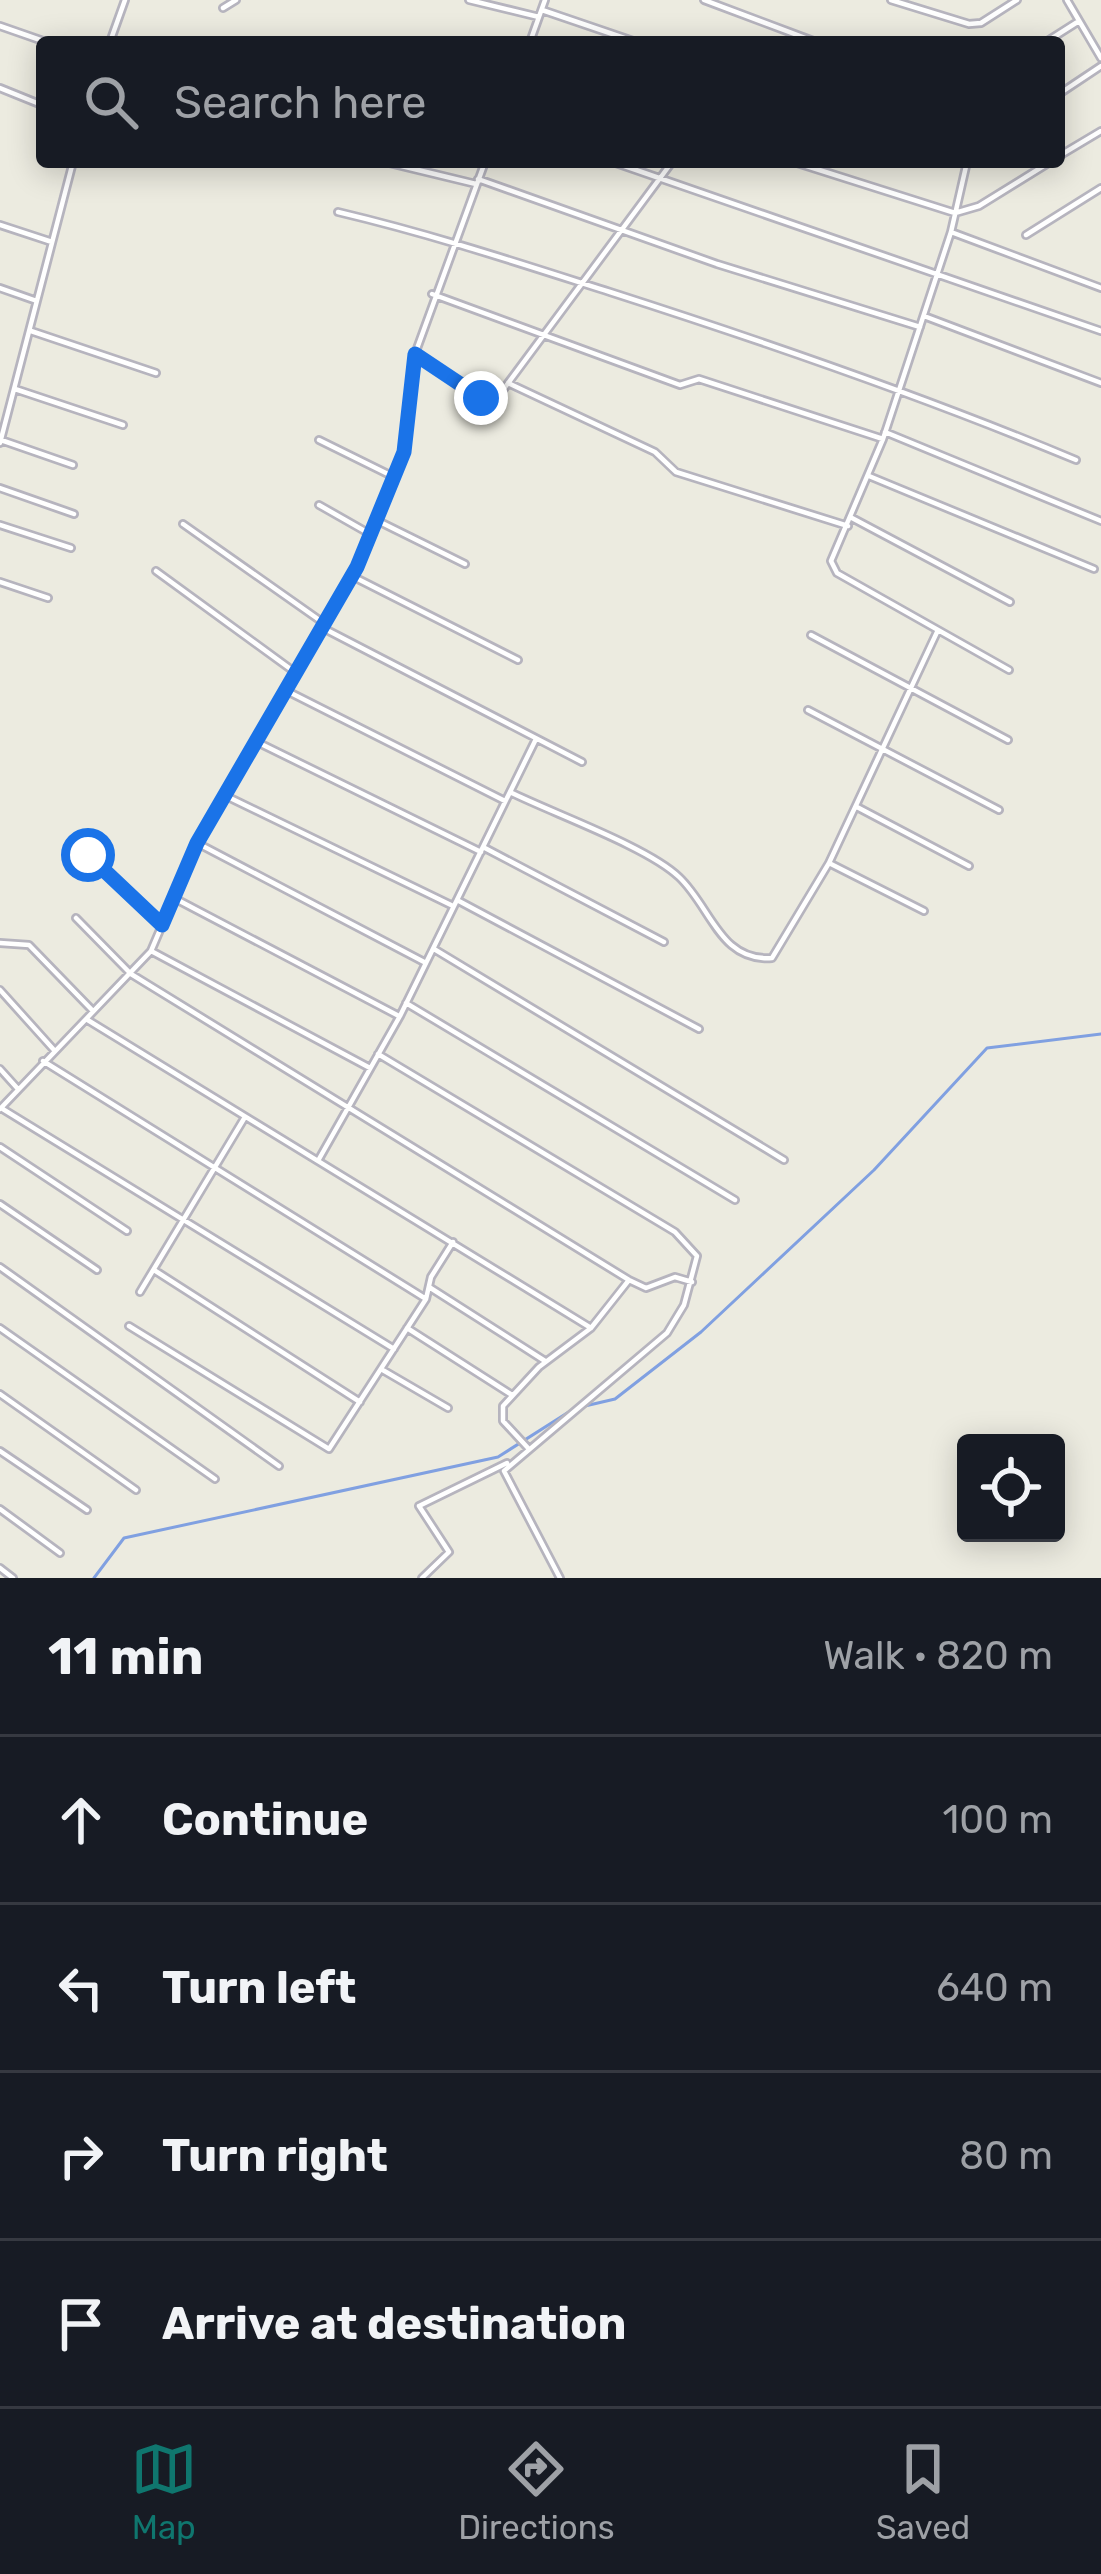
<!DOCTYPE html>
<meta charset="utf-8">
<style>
:root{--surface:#171b24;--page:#242831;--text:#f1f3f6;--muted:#9ea1a6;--line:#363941;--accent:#0f766e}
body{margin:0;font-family:Rubik,sans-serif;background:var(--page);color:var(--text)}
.controls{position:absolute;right:36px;bottom:36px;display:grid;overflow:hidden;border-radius:12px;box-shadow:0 6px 30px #0003}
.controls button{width:108px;height:108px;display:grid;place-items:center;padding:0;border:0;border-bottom:3px solid var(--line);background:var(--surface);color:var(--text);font:60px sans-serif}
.stop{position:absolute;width:36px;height:36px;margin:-27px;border:9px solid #1a73e8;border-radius:50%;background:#fff}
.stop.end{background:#1a73e8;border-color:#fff;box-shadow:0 3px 12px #0008}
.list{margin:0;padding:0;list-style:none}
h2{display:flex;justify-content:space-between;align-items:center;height:156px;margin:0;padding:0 48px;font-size:51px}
h2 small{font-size:39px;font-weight:400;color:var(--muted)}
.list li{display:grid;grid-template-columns:78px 1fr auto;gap:36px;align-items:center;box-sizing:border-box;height:168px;padding:0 48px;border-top:3px solid var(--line)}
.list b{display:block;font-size:45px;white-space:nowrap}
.list em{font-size:39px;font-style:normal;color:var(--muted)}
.icon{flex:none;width:66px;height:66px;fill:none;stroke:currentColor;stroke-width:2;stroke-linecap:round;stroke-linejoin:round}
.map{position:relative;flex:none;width:1101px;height:1578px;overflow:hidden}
.search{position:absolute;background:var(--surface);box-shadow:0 6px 30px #0003;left:36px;right:36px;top:36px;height:132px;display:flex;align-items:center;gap:30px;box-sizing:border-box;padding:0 42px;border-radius:12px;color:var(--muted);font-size:45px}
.sheet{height:828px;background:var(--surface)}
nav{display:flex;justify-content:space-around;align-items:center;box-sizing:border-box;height:168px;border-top:3px solid var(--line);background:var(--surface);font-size:33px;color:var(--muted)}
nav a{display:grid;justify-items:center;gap:6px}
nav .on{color:var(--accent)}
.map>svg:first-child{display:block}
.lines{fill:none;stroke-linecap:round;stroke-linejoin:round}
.stream{stroke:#80a0e1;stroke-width:3}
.street-casing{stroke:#b6b4be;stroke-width:10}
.street{stroke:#fff;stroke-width:4.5}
.route{stroke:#1a73e8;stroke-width:15}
</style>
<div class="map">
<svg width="1101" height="1578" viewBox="0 0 1101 1578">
<rect width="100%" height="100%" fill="#ecebe0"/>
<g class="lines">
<path class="stream" d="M585,1406l30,-7 86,-67 173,-162 113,-122 114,-14
M94,1578l30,-40 374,-81 77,-49"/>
<defs>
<path id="street" d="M469,0l70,17
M704,0l112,42
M891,0l78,24 12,-1 36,-23
M1067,0l34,58
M223,8l13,-8
M542,10l94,32
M0,26l46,16
M110,42l15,-42
M530,42l15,-42
M1046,42l33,-21
M0,88l42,17
M1059,94l42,-28
M1059,156l42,-25
M385,162l91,22
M613,162l488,169
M794,162l161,51 24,-7 71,-44
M967,162l-16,70 -68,207 -52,122 6,12 172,97
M478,179l239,85 203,63
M338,212c93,22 181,51 272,80 159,51 313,104 466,168
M0,225l52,17
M951,232l150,56
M1026,235l75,-47
M0,288l34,12
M432,294l248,91 19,-6 184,60
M924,316l177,67
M31,331l125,42
M415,354l66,44 19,-4 172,-232
M508,383l147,69 21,20 172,54
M15,389l108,36
M885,432l216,89
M1,440l72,25
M319,440l75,37
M0,443l73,-281
M869,476l225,93
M0,488l74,26
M319,505l51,29
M852,518l158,84
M376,520l89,44
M183,524l142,100
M0,525l71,23
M156,571l140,102
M352,576l166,84
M0,582l48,16
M323,628l259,134
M811,635l197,105
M285,690l220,111
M808,710l191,100
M257,742l224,110
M510,792c42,21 138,55 169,85 32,30 41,85 93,81l57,-95 109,-233
M224,795l227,110
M857,807l112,59
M197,843l229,120
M483,847l181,95
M88,855l74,70
M829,863l95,48
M174,898l223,117
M457,900l242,129
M76,918l55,56 498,306 17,8 29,-11 17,5
M0,943l29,2 64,66
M434,949l350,211
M153,952l217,116
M0,990l54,60
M406,1003l329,197
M86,1019l505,309
M378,1054l297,178 22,24 -13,49 -17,28 -163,138 56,107
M43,1061l383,238
M0,1069l18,20
M1,1108l393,241
M0,1109l151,-158 46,-108 160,-276 47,-114 11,-99 70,-192
M0,1147l127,84
M319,1159l81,-143 136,-277
M0,1204l97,66
M0,1267l279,199
M154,1270l206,132
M429,1287l116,74
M140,1292l105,-175
M129,1326l200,123 97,-150 5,-22 22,-35
M0,1328l215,151
M407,1328l105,67
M381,1369l67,39
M0,1394l136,96
M528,1448l-25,-27v-15l36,-39 52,-39 38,-48
M0,1451l87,59
M0,1509l60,44
M0,1568l13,10
M422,1578l27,-26 -30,-46 88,-43"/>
</defs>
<use href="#street" class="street-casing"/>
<use href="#street" class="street"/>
</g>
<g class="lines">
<path class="route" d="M88,855l74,70 35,-82 160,-276 47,-115 11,-98 66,44"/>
</g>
</svg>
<div class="controls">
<button><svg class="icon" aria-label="locate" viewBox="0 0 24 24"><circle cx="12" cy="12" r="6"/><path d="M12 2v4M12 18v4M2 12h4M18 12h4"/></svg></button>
</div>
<div class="stop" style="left:88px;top:855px"></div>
<div class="stop end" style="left:481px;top:398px"></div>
<div class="search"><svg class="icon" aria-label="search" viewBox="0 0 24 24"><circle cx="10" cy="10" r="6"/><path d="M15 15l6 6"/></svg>Search here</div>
</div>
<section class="sheet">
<h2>11 min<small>Walk · 820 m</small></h2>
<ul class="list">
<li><svg class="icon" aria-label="ahead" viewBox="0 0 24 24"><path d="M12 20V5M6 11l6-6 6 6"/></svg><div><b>Continue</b></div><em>100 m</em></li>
<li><svg class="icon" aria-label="left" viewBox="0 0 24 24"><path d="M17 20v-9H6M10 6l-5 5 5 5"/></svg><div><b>Turn left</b></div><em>640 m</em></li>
<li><svg class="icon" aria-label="right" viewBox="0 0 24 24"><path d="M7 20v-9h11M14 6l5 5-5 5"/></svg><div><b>Turn right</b></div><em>80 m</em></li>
<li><svg class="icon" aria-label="arrive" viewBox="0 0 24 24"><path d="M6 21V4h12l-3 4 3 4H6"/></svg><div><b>Arrive at destination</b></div></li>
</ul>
</section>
<nav>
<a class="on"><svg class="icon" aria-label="map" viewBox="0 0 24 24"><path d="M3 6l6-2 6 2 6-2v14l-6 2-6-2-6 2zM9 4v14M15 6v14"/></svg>Map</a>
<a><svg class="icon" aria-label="directions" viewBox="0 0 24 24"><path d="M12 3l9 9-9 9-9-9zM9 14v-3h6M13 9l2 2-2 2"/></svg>Directions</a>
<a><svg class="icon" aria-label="saved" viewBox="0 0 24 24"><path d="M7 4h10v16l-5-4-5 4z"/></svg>Saved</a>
</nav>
